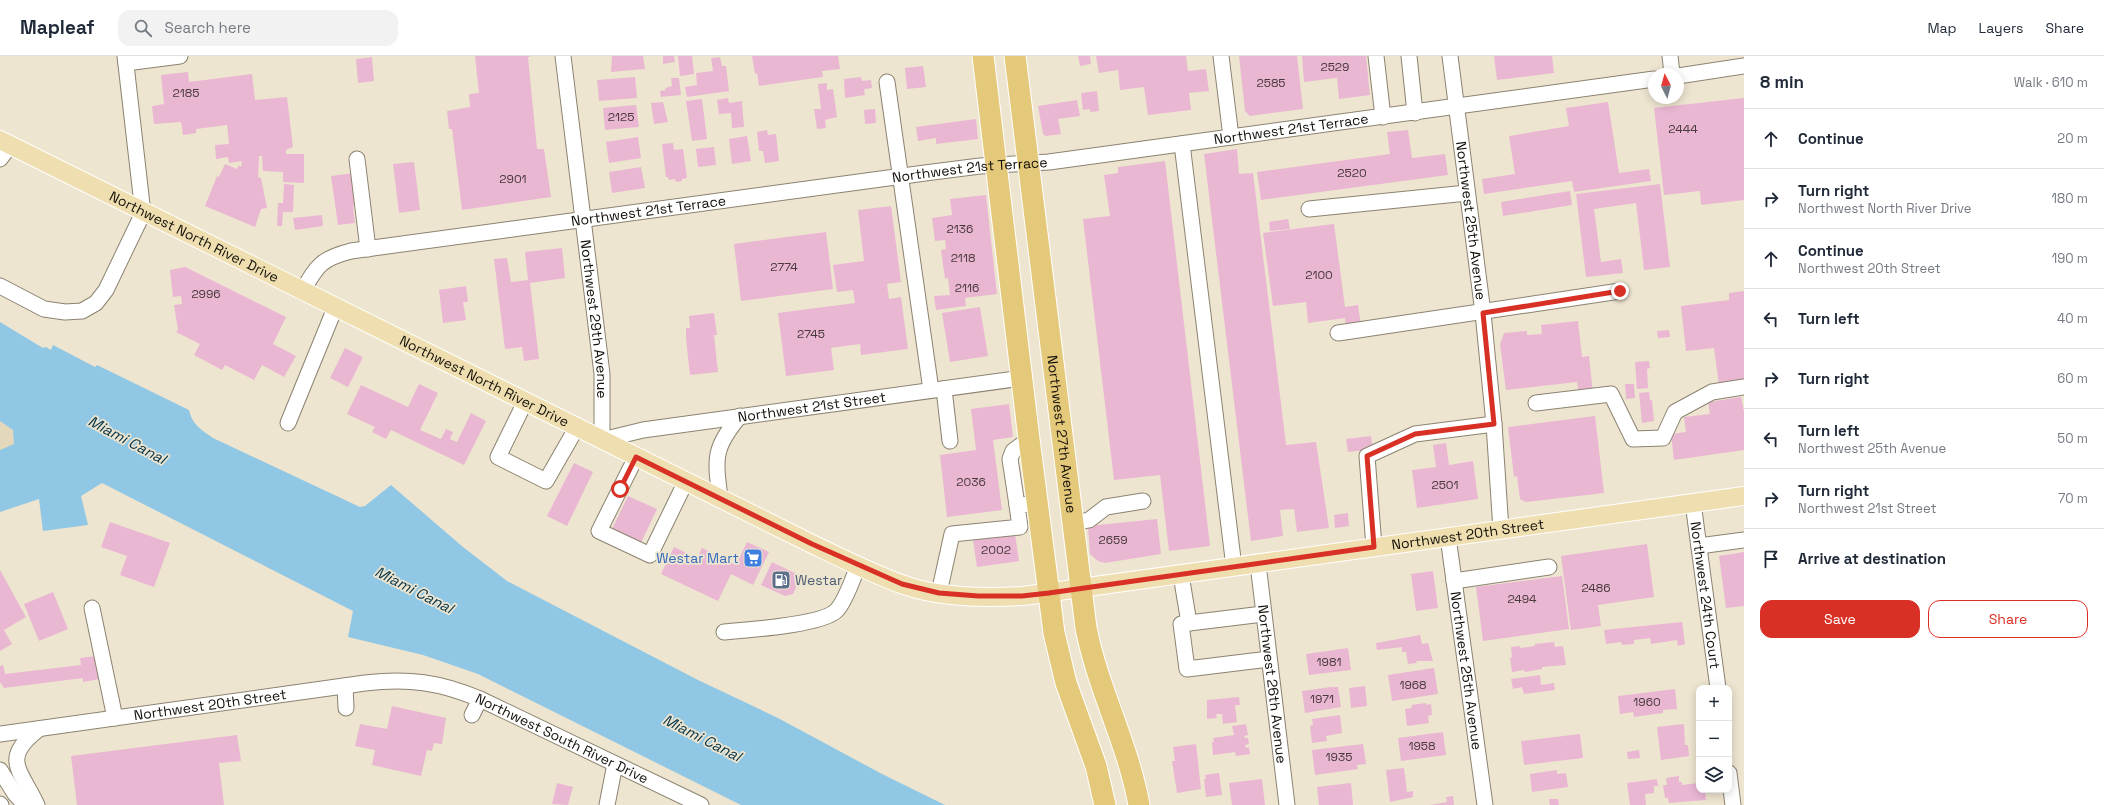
<!DOCTYPE html>
<meta charset="utf-8">
<style>
:root{--surface:#fff;--page:#f2f2f3;--text:#1f2937;--muted:#747a83;--line:#e0e1e3;--accent:#d93025}
body{margin:0;font-family:"Space Grotesk",sans-serif;background:var(--page);color:var(--text)}
.controls{position:absolute;right:12px;bottom:12px;display:grid;overflow:hidden;border-radius:8px;box-shadow:0 2px 10px #0003}
.controls button{width:36px;height:36px;display:grid;place-items:center;padding:0;border:0;border-bottom:1px solid var(--line);background:var(--surface);color:var(--text);font:20px sans-serif}
.compass{position:absolute;left:1648px;top:12px;width:36px;height:36px;border-radius:50%;background:var(--surface);box-shadow:0 2px 10px #0003;rotate:354deg}
.stop{position:absolute;width:12px;height:12px;margin:-9px;border:3px solid #d93025;border-radius:50%;background:#fff}
.stop.end{background:#d93025;border-color:#fff;box-shadow:0 1px 4px #0008}
.list{margin:0;padding:0;list-style:none}
h2{display:flex;justify-content:space-between;align-items:center;height:52px;margin:0;padding:0 16px;font-size:17px}
h2 small{font-size:13px;font-weight:400;color:var(--muted)}
.list li{display:grid;grid-template-columns:26px 1fr auto;gap:12px;align-items:center;box-sizing:border-box;height:60px;padding:0 16px;border-top:1px solid var(--line)}
.list b{display:block;font-size:15px;white-space:nowrap}
.list p{margin:0;font-size:13px;white-space:nowrap;color:var(--muted)}
.list em{font-size:13px;font-style:normal;color:var(--muted)}
.actions{display:flex;gap:8px;padding:12px 16px}
.actions a{flex:1;padding:9px 0;border:1px solid var(--accent);border-radius:12px;text-align:center;font-size:14px;color:var(--accent)}
.actions .main{background:var(--accent);color:#fff}
.icon{flex:none;width:22px;height:22px;fill:none;stroke:currentColor;stroke-width:2;stroke-linecap:round;stroke-linejoin:round}
.map{position:relative;flex:none;width:1744px;height:749px;overflow:hidden}
header{display:flex;align-items:center;gap:24px;box-sizing:border-box;height:56px;padding:0 20px;background:var(--surface);border-bottom:1px solid var(--line)}
header strong{font-size:19px}
nav{display:flex;gap:22px;margin-inline-start:auto;font-size:14px}
.search{width:280px;height:36px;background:var(--page);display:flex;align-items:center;gap:10px;box-sizing:border-box;padding:0 14px;border-radius:12px;color:var(--muted);font-size:15px}
main{display:flex}
aside{flex:1;background:var(--surface)}
.map>svg:first-child{display:block}
.built{fill:#e4d8bc}
.water{fill:#90c7e4}
.building{fill:#eab7d3}
.lines{fill:none;stroke-linecap:round;stroke-linejoin:round}
.minor-casing{stroke:#8b8370;stroke-width:17}
.major-casing{stroke:#fff;stroke-width:20}
.highway-casing{stroke:#fff;stroke-width:23}
.minor{stroke:#fff;stroke-width:15}
.major{stroke:#efdfb0;stroke-width:18}
.highway{stroke:#e5c97b;stroke-width:21}
.route{stroke:#d93025;stroke-width:5}
.labels{text-anchor:middle;stroke-width:3.5;stroke-linejoin:round;paint-order:stroke}
.number-label{font-size:12px;fill:#48393b}
.street-label{font-size:14px;fill:#120f08;stroke:#eee5d0}
.shop-label{font-size:14px;fill:#366cbe;stroke:#eee5d0;text-anchor:end}
.service-label{font-size:14px;fill:#4e5e75;stroke:#eee5d0;text-anchor:start}
.water-label{font-size:15px;font-style:italic;fill:#023347;stroke:#eee5d0}
</style>
<header>
<strong>Mapleaf</strong>
<div class="search"><svg class="icon" aria-label="search" viewBox="0 0 24 24"><circle cx="10" cy="10" r="6"/><path d="M15 15l6 6"/></svg>Search here</div>
<nav><a>Map</a><a>Layers</a><a>Share</a></nav>
</header>
<main>
<div class="map">
<svg width="1744" height="749" viewBox="0 0 1744 749">
<rect width="100%" height="100%" fill="#eee5d0"/>
<path class="built" d="M0,365l14,9 1,11 -1,3 -14,6z"/>
<path class="water" d="M0,266l43,26 3,-1 5,3 2,-5 42,22 2,-2 92,45c3,14 12,20 24,28l147,69 5,-1 26,-21 72,62 44,34 191,99 80,38 104,56 63,31h-204l-263,-131 -55,-19 -75,-18 5,-26 -251,-128 -21,13 7,29 -45,6 -4,-32 -39,13v-62l14,-6 -1,-14 -13,-9z"/>
<path class="building" d="M475,0h57l-4,1 9,92h7l7,48 -89,13 -10,-81h-3l-2,-18 23,-4 -1,-13 10,-1z
M612,0h31l2,13 -34,3z
M663,0h11l1,6 -12,2z
M678,0h14l2,18 -14,2z
M752,0h86l2,13 -18,2 1,6 -64,9 -2,-13 -2,1z
M1078,0h12l1,8 -11,2z
M1096,0h90l2,15 18,-2 3,22 -20,2 2,17 -43,5 -4,-28 -24,3 -2,-20 -19,3z
M1239,0h58l6,53 -53,7 -5,-5z
M1302,0h64l4,39 -31,4 -2,-21 -33,4z
M1494,0h58l2,17 -57,7z
M372,1l2,24 -16,2 -2,-24z
M720,1l2,9h4l3,25 -42,6 -2,-10 12,-2 -1,-12 17,-2 -2,-13z
M923,10l3,21 -19,2 -2,-21z
M188,16l1,10 63,-8 3,26 32,-3 6,50 -7,3v4h18v29l-21,-1v-10l-20,-1 -1,-15h-3l-1,21 3,1 6,30 -6,1 -6,18 -50,-21 12,-30 2,1 6,-13 12,5 2,-4 2,2 1,-6 -13,2 -1,-6 -12,2 -1,-14 14,-1 -2,-19 -31,4v4l-13,2 -2,-13 -27,2 -2,-18 12,-2 -3,-29z
M635,21l2,21 -38,3 -2,-21z
M861,21l1,4 9,-1 1,8 -8,1 1,6 -20,3 -1,-19z
M671,22h8l2,17 -20,2 -1,-6 6,-1 -1,-2 7,-2z
M827,27v7l6,-1 4,28 -12,3 1,8 -9,1 -3,-20h7l-3,-25z
M1097,35l2,20 -9,1v-3l-7,1 -2,-17z
M728,42l1,5 13,-2 2,26 -12,1 -1,-15 -12,1 -2,-14z
M1744,42v102l-43,5 -1,-14 -36,4 -10,-87z
M702,43l5,40 -15,2 -6,-40z
M1077,44l3,16 -22,3 3,15 -15,2 -3,-2 -5,-28z
M663,46l5,20 -14,2 -3,-21z
M1608,46l11,71 30,-4 2,12 -77,11 -2,-11 -88,13 -2,-15 33,-5 -6,-38 60,-10 -3,-18z
M636,49l3,22 -34,3 -2,-22z
M875,53l1,14 -11,1 -1,-14z
M976,63l2,20 -42,5v-6l-18,3 -2,-14z
M767,74l1,5 8,-1 3,27 -14,2 -2,-12h-4l-2,-19z
M1408,74l4,28 33,-4 3,21 -187,25 -4,-28 133,-18 -3,-22z
M747,80l4,25 -19,3 -3,-25z
M638,81l3,21 -32,5 -3,-21z
M673,87l1,7 9,-1 4,29 -5,1v2l-6,1 -1,-3 -6,1 -1,-3h-2l-4,-33z
M714,91l2,18 -18,2 -2,-18z
M1237,93l2,25 14,-1 33,272 30,-3 13,86 -32,4 -3,-23 -14,1 3,26 -32,5 -47,-387z
M1165,105l45,385 -41,5 -9,-76 -46,5 -31,-261 27,-3 -6,-41 14,-2v-6z
M414,106l6,48 -21,3 -6,-49z
M641,111l4,21 -33,5 -3,-21z
M353,117l4,32 -4,1 2,17 -17,2 -7,-49z
M284,128l10,1 -1,27h-10l-1,14h-5l1,-23h5z
M1660,128l10,83 -26,3 -8,-67 -42,6 7,53 20,-3 2,14 -37,4 -10,-83z
M1570,135l2,14 -69,11 -2,-14z
M986,139l11,99 -32,4 1,8 -30,4 -2,-14 16,-1 -2,-17 -3,1 -4,-29 5,-1 -1,-9 -10,1 -3,-23 20,-3 -2,-16z
M891,150l10,76 -14,2 2,15 12,-2 7,52 -47,6 -1,-11 -29,4 3,22 -48,6 -8,-63 77,-10 -2,-13 -16,2 -4,-27 31,-4 -6,-51z
M322,159l1,11 -28,4 -2,-12z
M1288,163l2,10 -20,2 -1,-9z
M1334,168l11,83 13,-2 3,21 -15,2 -1,-10 -37,5 -2,-21 -33,4 -10,-73z
M826,176l7,57 -92,12 -7,-57z
M562,192l3,30 -35,5 9,76 -15,2 -2,-14 -17,2 -11,-90 13,-1 4,24 17,-2 -3,-28z
M185,211l101,50 -13,27 23,12 -12,21 -22,-12 -8,15 -29,-15 -3,5 -28,-15 6,-11 -24,-12 2,-2 -4,-25 8,-1 -1,-8 -8,1 -3,-27z
M466,230l2,16h-5l3,18 -23,3 -4,-33z
M1744,235v91l-25,3 -5,-37 -28,3 -5,-45 48,-6v-7z
M980,251l8,49 -38,6 -8,-49z
M714,257l3,22h-3l4,37 -28,3 -4,-36v-11h4l-1,-12z
M1578,265l4,36 7,-1 4,37 -14,2 -2,-13 -71,8 -6,-46 4,-11 23,-2v4l15,-1 -1,-9z
M1669,274l1,7 -12,1 -1,-7z
M345,292l18,9 -15,30 -18,-9z
M1649,305l1,7 -3,1 1,19 -11,1 -2,-27z
M419,328l19,9 -18,37 21,9 5,-10 7,3 -3,7 7,3 14,-29 15,8 -22,44 -73,-35 -5,9 -14,-7 3,-5 -28,-13 14,-29 47,22z
M1625,328h9l1,14 -9,1z
M1649,336l1,8h2l2,21 -12,2 -3,-30z
M1741,341l3,15v38l-70,10 -3,-26 15,-2 -2,-15 26,-3 -2,-12z
M1009,348l4,33 -20,3 9,70 -55,7 -7,-62 36,-5 -5,-41z
M1595,360l9,77 -78,9 -6,-3 -3,-23 -3,1 -6,-50z
M1371,380l2,13 -25,3 -2,-13z
M1446,387l3,22 24,-4 5,38 -61,9 -5,-38 24,-3 -3,-22z
M574,407l19,9 -26,54 -20,-10z
M628,440l29,13 -16,34 -29,-14z
M1348,457l1,13 -14,2 -1,-13z
M1157,463l4,35 -56,9 -7,-2 -8,-7 -2,-28z
M110,466l60,21 -16,44 -34,-12 7,-19 -26,-9z
M1015,478l4,27 -42,6 -4,-27z
M747,486l22,10 -16,33 -22,-11 -13,27 -57,-27 13,-27 23,11 5,-10 34,17z
M1647,488l7,53 -56,8 3,21 -30,4 -10,-74z
M1744,496v54l-18,2 -7,-52z
M772,506l29,14 -8,18 -8,2 -24,-11z
M0,514l26,47 -22,13 8,14 -12,7z
M1433,515l5,37 -22,3 -5,-37z
M1562,520l7,53 -86,12 -7,-54z
M53,536l15,37 -29,12 -15,-37z
M1682,566l3,22 -7,2 -1,-6 -26,4 -1,-6 -16,2v4l-12,1 -1,-3 -15,2 -2,-14z
M1420,579l2,9 6,-1 5,18h-17l1,2 -9,1 -2,-12h-4v-5l-25,3 -1,-7z
M1554,586l1,5 8,-1 3,19 -24,2v2l-17,3 -1,-2 -12,2 -2,-14 2,-1 -1,-10 9,-1v2l15,-2v-2z
M1348,592l3,22 -42,5 -3,-21z
M96,600l3,23 -16,3v-4l-79,10 -4,-6v-16l3,-1 2,9 76,-9 -1,-7z
M1434,612l4,26 -46,7 -4,-26z
M1540,619l1,10 13,-2 1,7 -31,4 -2,-7 -9,2 -2,-10z
M1365,630l2,20 -16,2 -2,-20z
M1331,631h7l3,20 -36,6 -3,-22z
M1675,633l2,20 -14,1v3l-29,4 -1,-5 -13,2 -2,-18z
M1239,641l1,8h-5l2,17 -14,2 -1,-10h-6l1,4 -10,1v-19z
M1426,647v2l5,-1 1,11 -4,1 1,7 -22,3 -2,-17 7,-1 -1,-3z
M392,650l54,12 -4,26 -8,-1 -2,8 -5,-1 -6,26 -49,-11 3,-15 -20,-4 5,-22 27,5z
M1340,659l2,18 -16,3 1,5 -15,2 -2,-17 3,-1 -1,-6z
M1246,668l2,11 -4,1 1,2h3l1,6 -4,1 1,3 3,-1 1,7 -14,2 -1,-4 -22,3 -1,-13h2l-1,-4 21,-3 -2,-9z
M1684,668l1,21h3l1,11 -28,4 -4,-33z
M1443,676l3,23 -45,6 -3,-23z
M1580,678l3,24 -59,7 -3,-24z
M237,679l4,26 -22,2 5,42h-147l-6,-49z
M1196,688l5,45 -24,4 -5,-32h3l-2,-14z
M1363,688l3,20 -9,1 1,4 -43,6 -3,-25z
M1639,694l1,8 -12,1 -1,-7z
M1404,712l3,24 6,-1v6l-23,5 -4,-32z
M1557,714v4l9,-1 2,14 -36,5 -2,-18z
M1219,717l3,22 -16,2 -2,-18h2l-1,-4z
M1679,720v6h3v3l17,-2v7h6l1,10 -37,3 -1,-5h-3l-2,-13h4l-1,-7z
M1262,723l3,26h-33l-3,-22z
M1657,723l1,7h-4v7l-9,1 1,11h-16l-3,-22z
M557,727l16,4 -5,18 -16,-1z
M1351,727l2,22h-34l-2,-18z
M1453,740l1,9h-24l17,-3 -1,-5z
M1549,743h9l1,6h-9z"/>
<g class="lines">
<defs>
<g id="minor">
<path id="s1" d="M563,0l39,318v66l41,-10 379,-52"/>
<path d="M1221,0l10,81"/>
<path d="M1376,0l7,61"/>
<path d="M1409,0l6,57"/>
<path id="s2" d="M1450,0l33,257 11,111 7,106"/>
<path d="M1670,0l2,18"/>
<path d="M126,7l54,-7"/>
<path d="M1678,20l66,-10"/>
<path d="M887,26l44,308"/>
<path d="M1182,88l52,423"/>
<path d="M0,103l10,-13"/>
<path d="M357,103l11,90"/>
<path d="M1309,153l158,-16"/>
<path d="M0,230l44,23 21,3 17,-1 14,-8 10,-13 37,-77 -18,-157"/>
<path id="s3" d="M302,236c15,-26 18,-33 49,-41l574,-78 55,-7 69,-4 605,-83"/>
<path d="M1338,277l282,-42"/>
<path d="M944,333l6,52"/>
<path d="M525,346l-27,55 48,24 31,-54"/>
<path d="M1536,347l75,-9 22,45 30,-1 12,-26 37,-20 32,-5"/>
<path d="M288,367l47,-115"/>
<path d="M636,401l-37,74 51,24 36,-74"/>
<path d="M720,442c-5,-40 -7,-50 20,-82"/>
<path id="s4" d="M1693,447l25,185"/>
<path d="M1017,449l-7,-46 3,-8 16,-12"/>
<path d="M1073,467l16,-3 17,-13 37,-6"/>
<path id="s5" d="M1448,481l37,268"/>
<path d="M1699,490l45,-6"/>
<path d="M1374,491l-7,-91 48,-22 79,-10"/>
<path id="s6" d="M1258,508l29,241"/>
<path d="M1181,519l8,48"/>
<path d="M1454,525l95,-14"/>
<path d="M939,537l13,-59 68,-7 -3,-22 20,-1"/>
<path d="M92,552l23,110"/>
<path d="M1263,558l-82,10 6,45 82,-10"/>
<path d="M724,576c22,-2 100,-7 113,-22 9,-10 16,-32 21,-44"/>
<path d="M345,630l1,22"/>
<path d="M472,659l8,-16"/>
<path id="s7" d="M0,678l365,-51c44,-5 74,-1 115,16l221,106"/>
<path d="M0,714l15,24 10,11"/>
<path d="M1729,717l4,32"/>
<path d="M0,748l1,1"/>
<path d="M37,749c-16,-35 -37,-46 2,-76"/>
<path d="M607,749l8,-41"/>
</g>
<g id="major">
<path id="s8" d="M0,84l812,404c29,14 59,29 89,40 38,14 82,14 122,12l721,-100"/>
</g>
<g id="highway">
<path d="M983,0l46,383 25,194 12,50 30,83 9,39"/>
<path id="s9" d="M1015,0l71,572c12,61 42,116 53,177"/>
</g>
</defs>
<use href="#minor" class="minor-casing"/>
<use href="#major" class="major-casing"/>
<use href="#highway" class="highway-casing"/>
<use href="#minor" class="minor"/>
<use href="#major" class="major"/>
<use href="#highway" class="highway"/>
</g>
<g class="lines">
<path class="route" d="M620,433l16,-32 176,87 90,40 37,9 39,3h44l27,-3 325,-46 -7,-91 48,-22 79,-10 -11,-111 137,-22"/>
</g>
<defs>
<symbol id="supermarket-square" viewBox="-11 -11 22 22"><rect x="-9" y="-9" width="18" height="18" rx="4" fill="#3f7fe0" stroke="#eee5d0"/><path d="M-6-5.5h2.5l.6 2H6L4.5 2H-2.5L-4.4-4H-6ZM-1.5 3.2a1.3 1.3 0 1 0 .1 0ZM3 3.2a1.3 1.3 0 1 0 .1 0Z" fill="#fff"/></symbol>
<symbol id="fuel-square" viewBox="-11 -11 22 22"><rect x="-9" y="-9" width="18" height="18" rx="4" fill="#5c6f8a" stroke="#eee5d0"/><path d="M-5.5-6h7V0h2V4h1.3V-2.5L3-4.5l.8-.8L6-3V5H2.5V1h-1V6h-7ZM-4.2-4.7v3.2H.2V-4.7Z" fill="#fff"/></symbol>
</defs>
<g fill-rule="evenodd">
<use href="#supermarket-square" x="742" y="491" width="22" height="22"/>
<use href="#fuel-square" x="770" y="513" width="22" height="22"/>
</g>
<g class="labels">
<g class="number-label">
<text x="1335" y="15">2529</text>
<text x="1271" y="31">2585</text>
<text x="186" y="41">2185</text>
<text x="621" y="65">2125</text>
<text x="1683" y="77">2444</text>
<text x="1352" y="121">2520</text>
<text x="513" y="127">2901</text>
<text x="960" y="177">2136</text>
<text x="963" y="206">2118</text>
<text x="784" y="215">2774</text>
<text x="1319" y="223">2100</text>
<text x="967" y="236">2116</text>
<text x="206" y="242">2996</text>
<text x="811" y="282">2745</text>
<text x="971" y="430">2036</text>
<text x="1445" y="433">2501</text>
<text x="1113" y="488">2659</text>
<text x="996" y="498">2002</text>
<text x="1596" y="536">2486</text>
<text x="1522" y="547">2494</text>
<text x="1329" y="610">1981</text>
<text x="1413" y="633">1968</text>
<text x="1322" y="647">1971</text>
<text x="1647" y="650">1960</text>
<text x="1422" y="694">1958</text>
<text x="1339" y="705">1935</text>
</g>
<g class="street-label">
<text dy="5" stroke="none"><textPath href="#s3" startOffset="1015">Northwest 21st Terrace</textPath></text>
<text dy="5" stroke="none"><textPath href="#s3" startOffset="691">Northwest 21st Terrace</textPath></text>
<text dy="5" stroke="none"><textPath href="#s3" startOffset="367">Northwest 21st Terrace</textPath></text>
<text dy="5" stroke="none"><textPath href="#s2" startOffset="166">Northwest 25th Avenue</textPath></text>
<text dy="5" stroke="none"><textPath href="#s8" startOffset="217">Northwest North River Drive</textPath></text>
<text dy="5" stroke="none"><textPath href="#s1" startOffset="265">Northwest 29th Avenue</textPath></text>
<text dy="5" stroke="none"><textPath href="#s8" startOffset="541">Northwest North River Drive</textPath></text>
<text dy="5" stroke="none"><textPath href="#s1" startOffset="599">Northwest 21st Street</textPath></text>
<text dy="5" stroke="none"><textPath href="#s9" startOffset="381">Northwest 27th Avenue</textPath></text>
<text dy="5" stroke="none"><textPath href="#s8" startOffset="1577">Northwest 20th Street</textPath></text>
<text dy="5" stroke="none"><textPath href="#s4" startOffset="93">Northwest 24th Court</textPath></text>
<text dy="5" stroke="none"><textPath href="#s5" startOffset="135">Northwest 25th Avenue</textPath></text>
<text dy="5" stroke="none"><textPath href="#s6" startOffset="121">Northwest 26th Avenue</textPath></text>
<text dy="5" stroke="none"><textPath href="#s7" startOffset="212">Northwest 20th Street</textPath></text>
<text dy="5" stroke="none"><textPath href="#s7" startOffset="577">Northwest South River Drive</textPath></text>
</g>
<g class="shop-label">
<text x="739" y="507">Westar Mart</text>
</g>
<g class="service-label">
<text x="795" y="529">Westar</text>
</g>
<g class="water-label">
<text transform="translate(127 384) rotate(28)" y="5">Miami Canal</text>
<text transform="translate(414 534) rotate(27)" y="5">Miami Canal</text>
<text transform="translate(702 682) rotate(27)" y="5">Miami Canal</text>
</g>
</g>
</svg>
<div class="controls">
<button>+</button>
<button>−</button>
<button><svg class="icon" aria-label="layers" viewBox="0 0 24 24"><path d="M12 4l9 5-9 5-9-5zM3 14l9 5 9-5"/></svg></button>
</div>
<svg class="compass" viewBox="-18 -18 36 36"><path d="M0-13l5 13h-10z" fill="#e53935"/><path d="M0 13l5-13h-10z" fill="#747a83"/></svg>
<div class="stop" style="left:620px;top:433px"></div>
<div class="stop end" style="left:1620px;top:235px"></div>
</div>
<aside>
<h2>8 min<small>Walk · 610 m</small></h2>
<ul class="list">
<li><svg class="icon" aria-label="ahead" viewBox="0 0 24 24"><path d="M12 20V5M6 11l6-6 6 6"/></svg><div><b>Continue</b></div><em>20 m</em></li>
<li><svg class="icon" aria-label="right" viewBox="0 0 24 24"><path d="M7 20v-9h11M14 6l5 5-5 5"/></svg><div><b>Turn right</b><p>Northwest North River Drive</p></div><em>180 m</em></li>
<li><svg class="icon" aria-label="ahead" viewBox="0 0 24 24"><path d="M12 20V5M6 11l6-6 6 6"/></svg><div><b>Continue</b><p>Northwest 20th Street</p></div><em>190 m</em></li>
<li><svg class="icon" aria-label="left" viewBox="0 0 24 24"><path d="M17 20v-9H6M10 6l-5 5 5 5"/></svg><div><b>Turn left</b></div><em>40 m</em></li>
<li><svg class="icon" aria-label="right" viewBox="0 0 24 24"><path d="M7 20v-9h11M14 6l5 5-5 5"/></svg><div><b>Turn right</b></div><em>60 m</em></li>
<li><svg class="icon" aria-label="left" viewBox="0 0 24 24"><path d="M17 20v-9H6M10 6l-5 5 5 5"/></svg><div><b>Turn left</b><p>Northwest 25th Avenue</p></div><em>50 m</em></li>
<li><svg class="icon" aria-label="right" viewBox="0 0 24 24"><path d="M7 20v-9h11M14 6l5 5-5 5"/></svg><div><b>Turn right</b><p>Northwest 21st Street</p></div><em>70 m</em></li>
<li><svg class="icon" aria-label="arrive" viewBox="0 0 24 24"><path d="M6 21V4h12l-3 4 3 4H6"/></svg><div><b>Arrive at destination</b></div></li>
</ul>
<div class="actions"><a class="main">Save</a><a>Share</a></div>
</aside>
</main>
